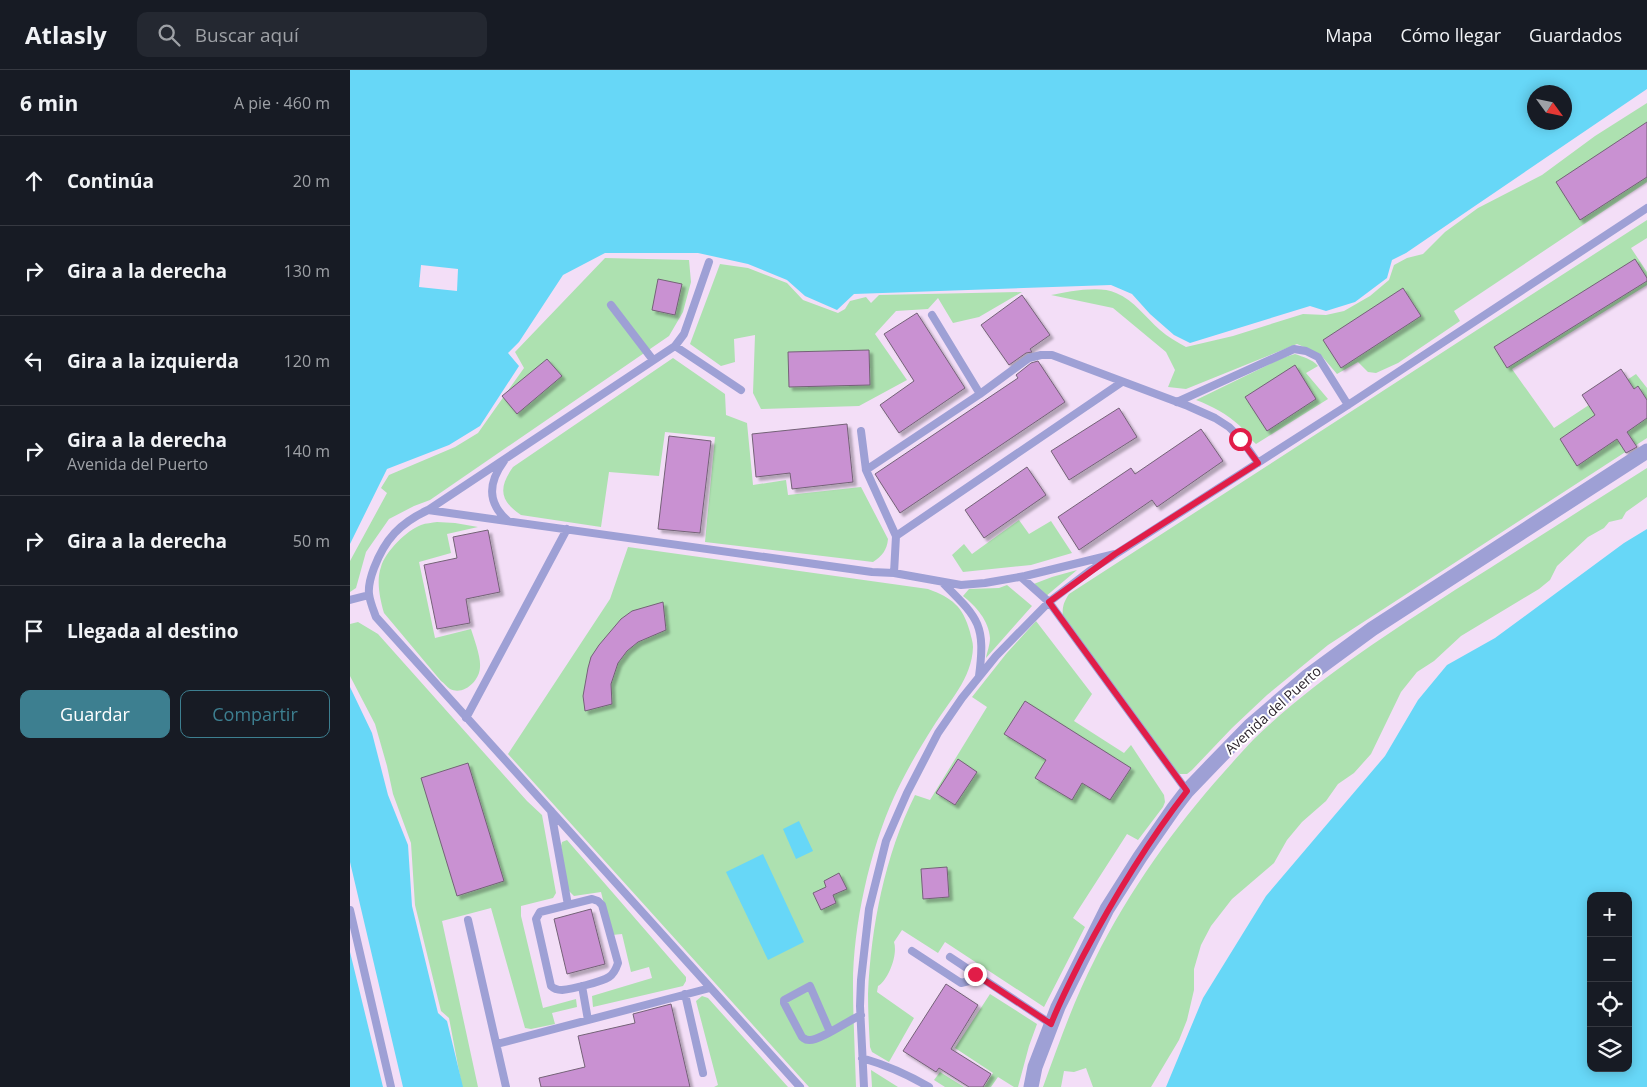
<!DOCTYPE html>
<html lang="es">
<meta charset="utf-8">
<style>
:root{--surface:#171b24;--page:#242831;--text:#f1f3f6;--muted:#9ea1a6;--line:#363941;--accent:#3d7f90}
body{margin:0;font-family:"Open Sans",sans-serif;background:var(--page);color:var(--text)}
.controls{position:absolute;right:15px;bottom:15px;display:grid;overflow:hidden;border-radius:10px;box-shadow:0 2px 12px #0003}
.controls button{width:45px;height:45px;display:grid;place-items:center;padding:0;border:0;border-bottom:1px solid var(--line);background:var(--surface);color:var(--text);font:25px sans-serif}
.compass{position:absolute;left:1177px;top:15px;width:45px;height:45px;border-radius:50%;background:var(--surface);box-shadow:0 2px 12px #0003;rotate:123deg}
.stop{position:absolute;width:15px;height:15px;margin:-11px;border:4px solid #e11d48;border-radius:50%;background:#fff}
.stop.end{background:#e11d48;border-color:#fff;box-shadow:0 1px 5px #0008}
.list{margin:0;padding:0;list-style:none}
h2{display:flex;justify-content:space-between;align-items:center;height:65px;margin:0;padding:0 20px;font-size:21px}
h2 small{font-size:16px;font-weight:400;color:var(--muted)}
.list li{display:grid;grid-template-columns:32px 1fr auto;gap:15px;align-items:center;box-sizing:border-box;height:90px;padding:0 20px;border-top:1px solid var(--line)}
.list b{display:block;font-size:19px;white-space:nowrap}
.list p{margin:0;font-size:16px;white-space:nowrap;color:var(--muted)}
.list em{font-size:16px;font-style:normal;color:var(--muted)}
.actions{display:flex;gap:10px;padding:15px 20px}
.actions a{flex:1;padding:11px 0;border:1px solid var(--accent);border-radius:10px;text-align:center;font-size:18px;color:var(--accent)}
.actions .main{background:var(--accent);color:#fff}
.icon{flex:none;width:28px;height:28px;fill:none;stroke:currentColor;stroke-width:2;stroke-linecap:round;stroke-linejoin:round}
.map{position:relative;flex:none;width:1297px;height:1017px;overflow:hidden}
header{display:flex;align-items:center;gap:30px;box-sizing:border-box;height:70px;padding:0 25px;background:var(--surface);border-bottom:1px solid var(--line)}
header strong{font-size:24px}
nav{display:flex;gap:28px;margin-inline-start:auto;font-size:18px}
.search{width:350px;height:45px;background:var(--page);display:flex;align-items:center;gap:12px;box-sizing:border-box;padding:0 18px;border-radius:10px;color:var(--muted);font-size:19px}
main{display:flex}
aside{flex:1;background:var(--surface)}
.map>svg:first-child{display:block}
.green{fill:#ade1b0}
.water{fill:#67d7f7;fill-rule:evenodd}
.pier{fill:#f3def7}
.building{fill:#c991d2;stroke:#746277;filter:url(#shadow)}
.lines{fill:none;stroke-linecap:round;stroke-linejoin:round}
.lane{stroke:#9ea0d5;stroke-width:8}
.street{stroke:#9ea0d5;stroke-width:15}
.route{stroke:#e11d48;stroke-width:6}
.labels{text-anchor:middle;stroke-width:4;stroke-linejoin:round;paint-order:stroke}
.street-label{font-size:14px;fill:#271f28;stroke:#fff}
</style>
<header>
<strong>Atlasly</strong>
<div class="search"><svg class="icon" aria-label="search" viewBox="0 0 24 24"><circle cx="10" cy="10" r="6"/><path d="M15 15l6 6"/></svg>Buscar aquí</div>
<nav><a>Mapa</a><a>Cómo llegar</a><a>Guardados</a></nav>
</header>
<main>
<aside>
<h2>6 min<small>A pie · 460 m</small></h2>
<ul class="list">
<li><svg class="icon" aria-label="ahead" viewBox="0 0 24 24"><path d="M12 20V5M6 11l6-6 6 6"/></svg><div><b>Continúa</b></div><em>20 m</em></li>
<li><svg class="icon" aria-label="right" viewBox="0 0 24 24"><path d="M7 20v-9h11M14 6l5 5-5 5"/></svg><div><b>Gira a la derecha</b></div><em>130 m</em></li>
<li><svg class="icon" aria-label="left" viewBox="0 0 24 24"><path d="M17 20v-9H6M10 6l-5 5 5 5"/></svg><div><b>Gira a la izquierda</b></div><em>120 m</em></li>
<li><svg class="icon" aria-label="right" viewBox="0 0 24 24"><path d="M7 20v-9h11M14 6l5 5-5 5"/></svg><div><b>Gira a la derecha</b><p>Avenida del Puerto</p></div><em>140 m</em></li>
<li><svg class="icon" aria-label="right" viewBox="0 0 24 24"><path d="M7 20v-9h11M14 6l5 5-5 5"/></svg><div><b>Gira a la derecha</b></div><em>50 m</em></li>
<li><svg class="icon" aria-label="arrive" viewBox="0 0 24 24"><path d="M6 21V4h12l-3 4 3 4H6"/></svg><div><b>Llegada al destino</b></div></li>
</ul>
<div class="actions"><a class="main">Guardar</a><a>Compartir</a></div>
</aside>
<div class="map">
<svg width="1297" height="1017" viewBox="0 0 1297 1017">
<defs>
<filter id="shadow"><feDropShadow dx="3.5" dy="3.5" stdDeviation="1" flood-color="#0004"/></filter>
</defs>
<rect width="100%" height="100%" fill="#f3def7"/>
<path class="green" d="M1297,33v79l-193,129 6,10 -62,42 -22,10 -8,-1 -10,-10 -21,12 -17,-20 -23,-10 -111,45 -18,-2 7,-17 -9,-18 -53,-44 -62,-13c17,-3 48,-10 65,-2 19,8 29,24 44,37 8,7 17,12 26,17l47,-11 70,-22 23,1 18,-4 26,-15 19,-16 5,-15 13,-7 16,-4 22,-22 33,-24 64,-33 53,-39z
M1297,150v18l-16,10 16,24v13l-135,84 42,59 82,-54 11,14v50l-319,207 -61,50 -35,33 -40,42 -5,4h-7l-7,-5 -110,-150c-1,-11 0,-16 6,-25z
M255,188l84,2 2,22 -8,30 -14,24 -239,164 -16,6 -25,13 -23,33 -10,36 -6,4v-31l37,-68 -6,-5 8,-13 66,-28 23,-14 46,-65 -9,-16z
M370,194l28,4 39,15 16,17 35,13 7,-4 5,-8 16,-4 5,6 8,-8 143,-3 -43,25 -26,6 -15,-25 -10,11 -32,2 -21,23 32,46 -48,26 -98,3 -8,-16 2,-58 -21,4 1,23 -14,4 -31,-22z
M945,284c8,3 17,5 23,12l-12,7 22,26 -72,45c-6,-5 -11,-12 -16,-18 -13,-12 -28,-20 -44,-26l86,-42z
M323,288l52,36 1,21 21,8 6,62 33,-5 2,15 73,-8 27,52c-1,11 -6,17 -15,23l-168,-20 10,-105 -50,-5 -6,44 -50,-4 -8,55 -80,-12c-21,-14 -23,-27 -8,-48z
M1297,398v29l-21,15 -4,7 -13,3 -5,6 -16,9 -31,29 -7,14 -11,9 -78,47 -27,25 -17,11 -16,20 -30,62 -17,19 -16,11 -12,17 -24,21 -15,18 -13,23 -42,36 -21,27 -10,19 -7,24v21l-7,30 -8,20 -28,47h-58l-7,-19 -12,4 -10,-1 -3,16h-18c16,-44 31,-87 52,-128 34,-68 79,-131 129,-187 10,-11 20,-23 30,-33 60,-58 132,-104 201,-149 64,-40 128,-82 192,-122z
M669,450l10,14 22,-13 21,32 -41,12 -68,7 -11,-17 12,-11 8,10z
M87,452l18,1 23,4 -31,7 4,19 -32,9 16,76 36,-9c3,10 10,28 9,38 0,13 -16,29 -30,22 -3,-2 -6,-6 -9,-8l-57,-68c-4,-14 -8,-32 -3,-46 4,-15 26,-37 40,-42 5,-2 11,-2 16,-3z
M278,477l300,42c24,9 35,17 42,43 1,5 3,10 3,15 -1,32 -24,54 -40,80 -14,22 -28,46 -39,70 -24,53 -41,128 -41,188 0,34 2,68 3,102h-47l-301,-333 102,-155z
M727,500l-32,27 -14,-12 21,-8z
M657,515l25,21 -46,52c1,-6 4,-13 4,-20 -1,-17 -14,-32 -27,-42l6,-7 30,-1z
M686,551l56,73 -18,27 50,32 7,-8 33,50 1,7 -2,5 -25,33 -11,-6 -54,84 12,9 -41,80 -99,-65 -7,11 -36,-23 -8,12c4,12 -5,37 -16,44l-1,6 37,26 -25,44 -17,-10 -2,-5c-1,-18 -2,-36 -2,-53 3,-68 17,-139 47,-199l15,5 57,-93 -15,-10 34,-43z
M8,552l20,12 149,167 15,14 14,78 -3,5 -32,8v10l22,92 33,-9 1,8 -25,6 3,11 -24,5 -6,-1 -34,-120 -49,13 36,166h-16l-13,-69 -8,-7 -26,-106 -4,-62 -18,-49 -6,-28 -12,-42 -25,-48v-52z
M217,770l119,137v4l-3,5 -90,21 -1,-11 60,-18 -3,-11 -18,5 -9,-38 -10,1 -11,-43 -27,4 -6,-6 -7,-44 1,-4z
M640,924l47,30 -8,22 -11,41h-4l-16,-10 -7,10h-7l9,-14 -38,-25z
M352,926l6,2 80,89h-74l4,-2 -22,-84z
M521,1000l27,17h-26z
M590,1002l24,15h-19l-11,-7z"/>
<path class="water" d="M0,0h1297v19l-178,121 -63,43 -14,7 -5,18 -32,24 -29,9 -16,-5 -120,37 -16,-8 -24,-21 -18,-20 -21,-9 -257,9 -17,16 -32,-14 -18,-16 -39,-16 -50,-11h-93l-42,22 -44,67 -11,11 11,13 -39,60 -31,19 -62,24 -37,75zM1184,22h30v30h-30z
M1297,459v558h-481l37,-89 63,-102 119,-140 33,-56 29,-35 48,-27 129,-95zM1241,826h37v172h-37z
M0,617l22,46 16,62 20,50 4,61 26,107 9,8 16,66h-113z
M449,751l14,30 -17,8 -13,-30z
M413,784l41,88 -36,18 -42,-88z"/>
<path class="pier" d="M71,195l37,4 -1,22 -38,-4z
M0,792l53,225h-20l-33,-135z"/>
<path class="building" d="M1297,52v55l-67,43 -24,-38z
M1285,189l12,19v3l-140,87 -13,-21z
M308,209l24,5 -7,31 -23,-5z
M1053,218l18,28 -80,52 -18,-28z
M672,225l28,40 -20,14 2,3 -6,1 -17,12 -28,-40z
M567,243l48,75 -66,45 -19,-28 34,-24 -30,-47z
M519,280l1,35 -81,2 -1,-35z
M197,289l15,17 -45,38 -15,-18z
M688,291l27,41 -165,111 -25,-39 143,-96 -2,-3 15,-12z
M945,295l21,34 -49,32 -22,-34z
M1271,299l13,20 4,-3 9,14v18l-20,14 10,15 -11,6 -9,-14 -40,27 -17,-27 35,-24 -13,-20z
M769,338l18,29 -68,43 -18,-29z
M497,354l6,58 -61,7 -2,-16 -34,4 -4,-43z
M851,359l22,32 -66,46 -5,-7 -73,50 -21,-33 73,-49 4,6z
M319,366l42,5 -11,92 -42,-4z
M677,397l19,28 -62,43 -19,-28z
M138,460l12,62 -34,7 4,24 -33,6 -13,-64 33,-7 -4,-21z
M313,532l3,28 -28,12 -11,9 -9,12 -7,21 1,20 -27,7 -2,-15 5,-28 3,-11 8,-12 22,-26 11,-8z
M675,631l106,67 -21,32 -28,-17 -10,17 -37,-22 11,-18 -42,-26z
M608,689l19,13 -22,33 -19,-12z
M118,693l36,118 -47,15 -36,-118z
M597,797l2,30 -26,2 -2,-30z
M489,803l8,16 -14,6 3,8 -15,7 -8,-17 13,-6 -2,-6z
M241,839l14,55 -38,10 -13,-55z
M596,914l32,21 -27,44 40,25 -8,13h-14l-30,-19 -3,4 -33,-21z
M321,934l19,83h-149l-2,-9 46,-11 -7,-31 57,-13 -2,-9z"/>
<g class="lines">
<path class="lane" d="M261,235l42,55
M582,245l48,79
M325,276l66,44
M827,332l117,-53 12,2 12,6 30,48
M511,361l5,39 30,66
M154,391c-16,22 -17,42 4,60
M516,400l114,-76 49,-36 12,-3h11l136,51 27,12 14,9 12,12 17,24
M78,440l247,-164 9,-12 25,-72
M544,503l2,-37 226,-154
M671,507l28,25 138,189
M593,513c35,35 43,41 36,93
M0,530l19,-5
M116,648l101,-189
M201,741l17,94
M242,829l6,2 4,4 16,58c-2,6 -4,11 -9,14 -8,5 -37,12 -47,13 -5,0 -8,-1 -11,-4l-15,-67 4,-7z
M0,840l41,177
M118,850l38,167
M562,881l49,32 8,-2 6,-7
M600,887l101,67
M232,916l6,34
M335,924l18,79
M480,962l-20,-46 -26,14v3l18,34c3,2 3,3 7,3 11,1 40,-20 52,-25
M147,974l213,-56
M512,988c24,7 45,16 67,29
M450,1017l-424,-470c-3,-8 -6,-15 -7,-23 -1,-9 2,-18 5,-26 11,-29 26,-45 54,-58l444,62 22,1 67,12 24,-2 40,-7 90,-22
M514,1017l-4,-81 1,-26 8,-71 17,-68 21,-48 31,-60 24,-35 34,-42 53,-54 42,-32 257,-165 299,-197"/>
<path class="street" d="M681,1017l4,-20 23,-60 49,-98 33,-52 34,-49 13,-17 24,-25 39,-40 58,-50 64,-47 275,-178"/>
</g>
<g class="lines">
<path class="route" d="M625,904l76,50c9,-23 20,-44 31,-66 31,-59 64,-114 105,-167l-138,-189 66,-48 143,-91 -18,-24"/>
</g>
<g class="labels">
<g class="street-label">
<text transform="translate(923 640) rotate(-42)" y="5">Avenida del Puerto</text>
</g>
</g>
</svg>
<div class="controls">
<button>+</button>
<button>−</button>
<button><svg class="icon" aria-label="locate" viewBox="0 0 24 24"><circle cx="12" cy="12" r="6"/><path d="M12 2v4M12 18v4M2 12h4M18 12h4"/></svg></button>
<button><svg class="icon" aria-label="layers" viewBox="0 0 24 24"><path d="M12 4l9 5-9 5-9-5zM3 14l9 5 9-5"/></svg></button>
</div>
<svg class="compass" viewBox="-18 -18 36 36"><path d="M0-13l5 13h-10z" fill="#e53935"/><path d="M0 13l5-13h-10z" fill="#9ea1a6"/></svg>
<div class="stop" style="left:890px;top:369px"></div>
<div class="stop end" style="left:625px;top:904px"></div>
</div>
</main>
